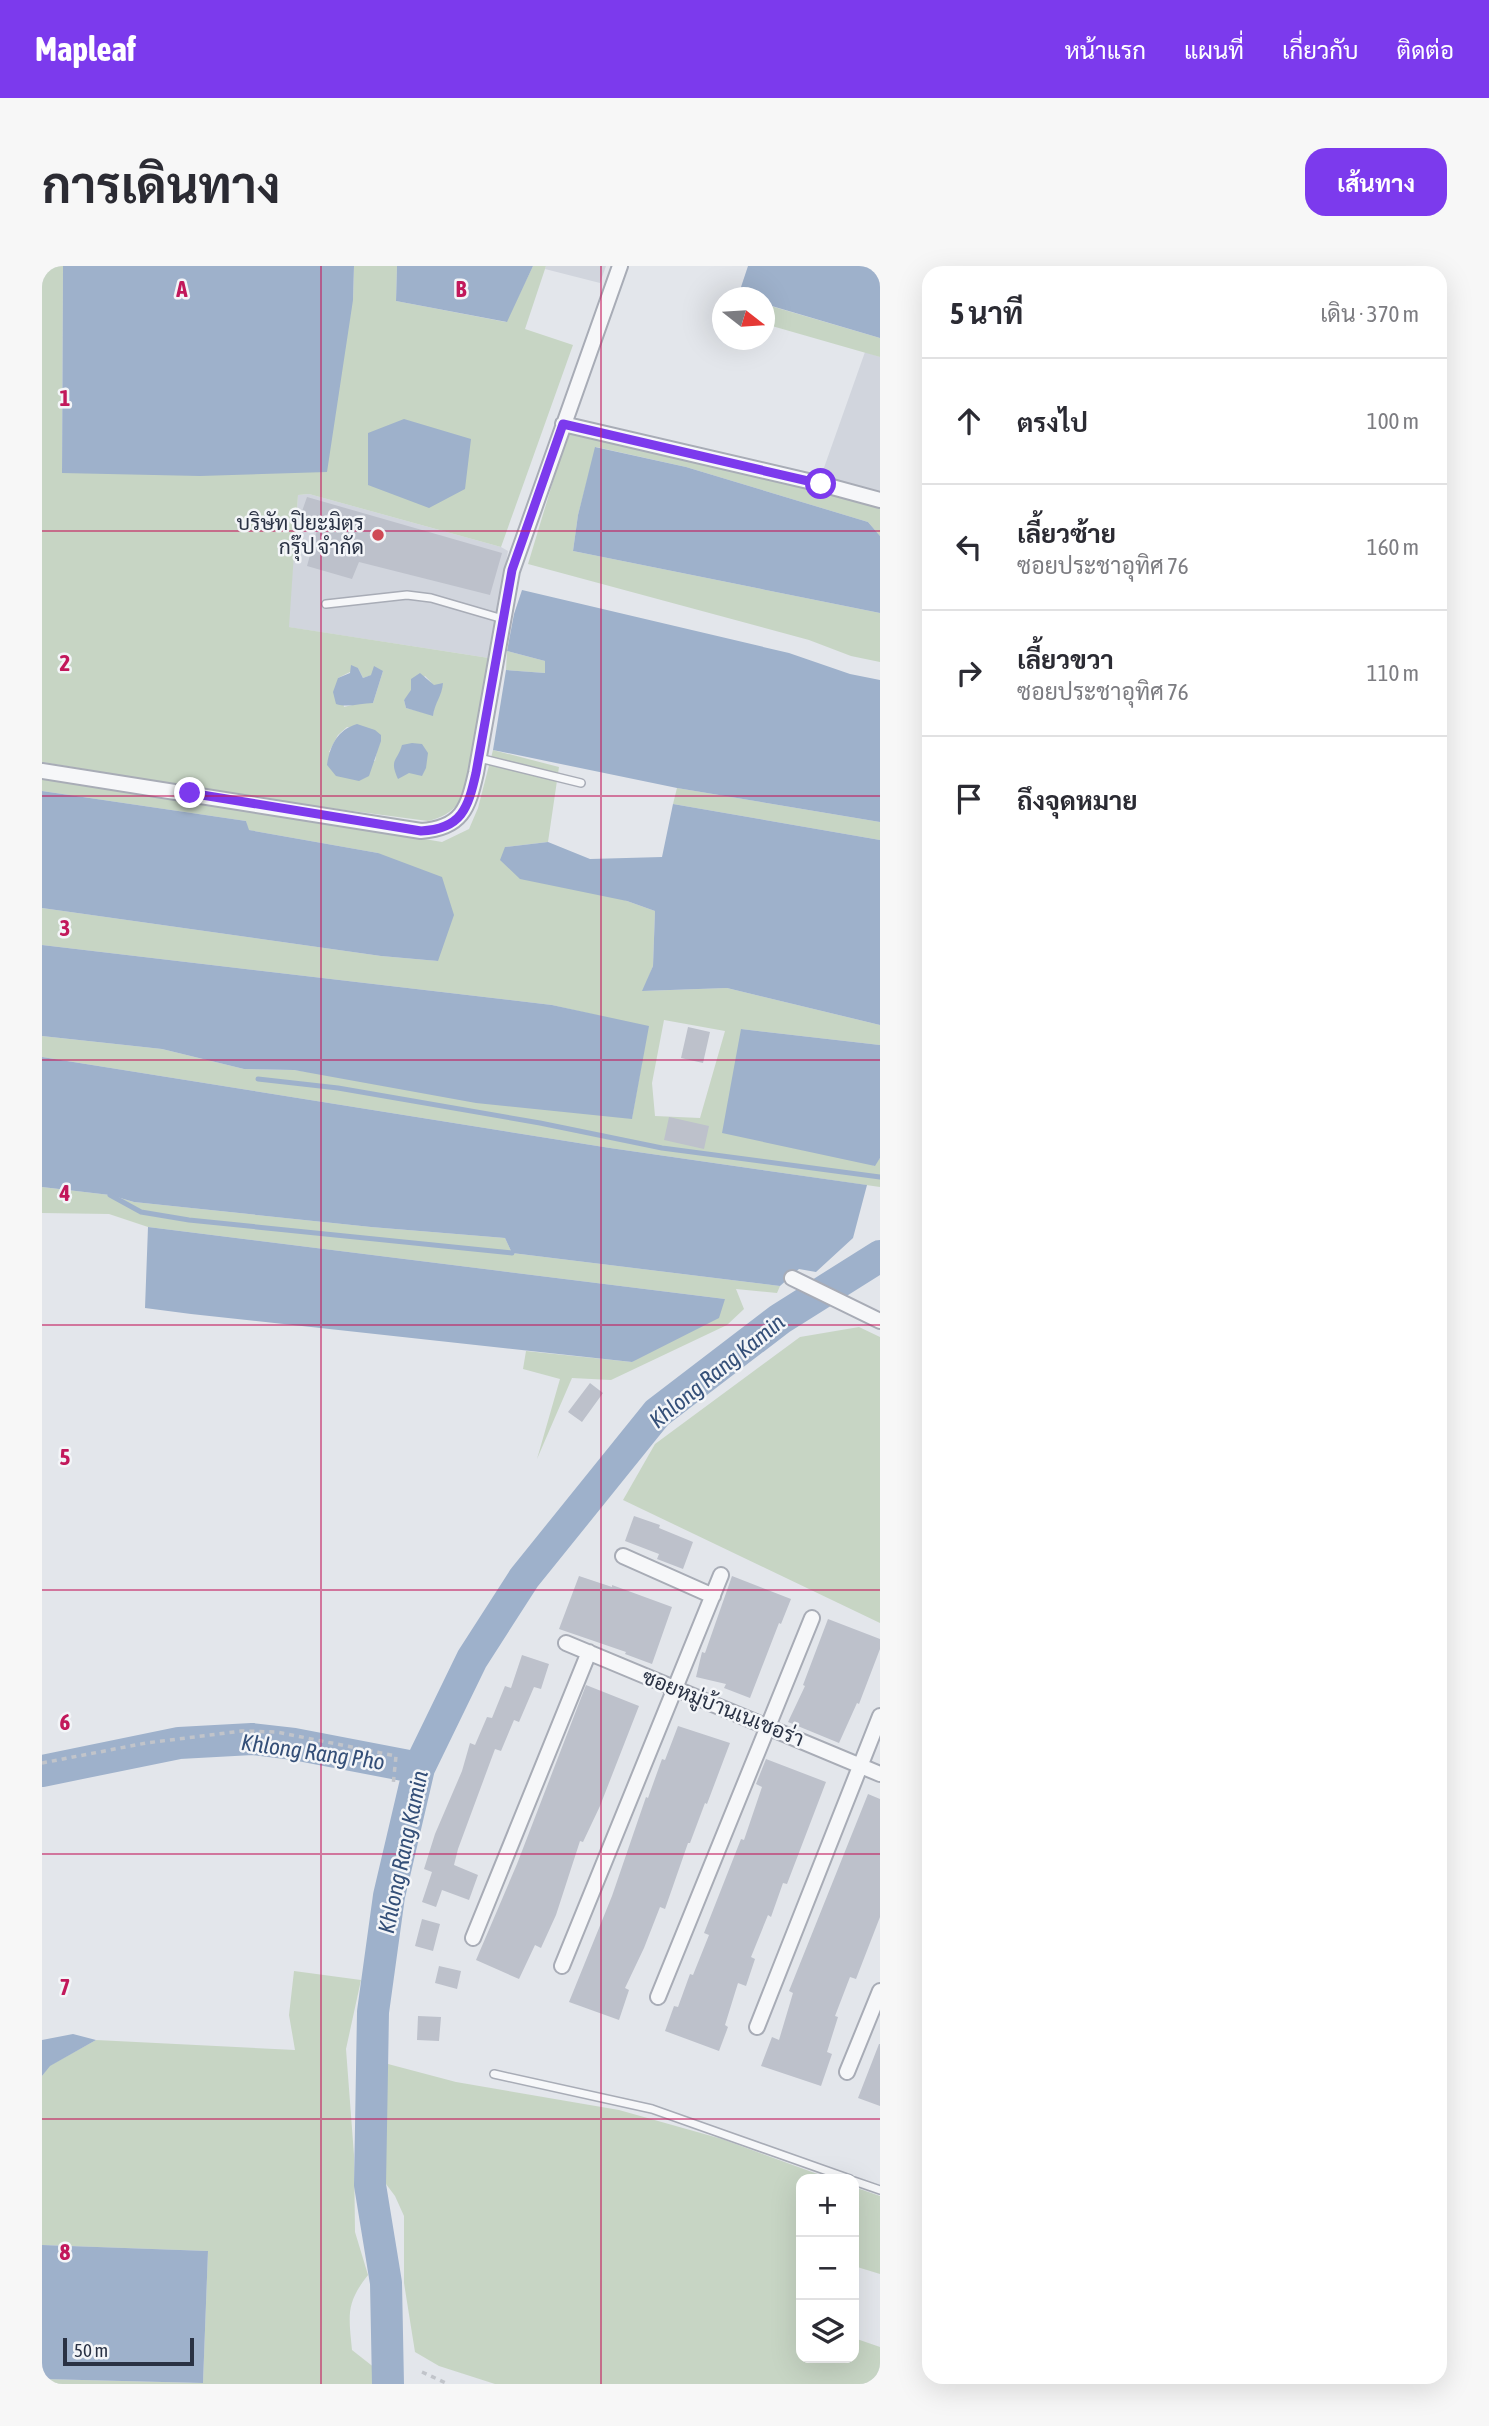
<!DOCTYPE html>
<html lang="th">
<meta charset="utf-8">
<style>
:root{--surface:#fff;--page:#f7f7f7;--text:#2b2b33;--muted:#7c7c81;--line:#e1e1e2;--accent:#7c3aed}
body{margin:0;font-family:"Asap Condensed",Sarabun,sans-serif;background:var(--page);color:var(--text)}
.controls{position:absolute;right:21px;bottom:21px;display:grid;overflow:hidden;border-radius:14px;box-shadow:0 7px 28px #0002}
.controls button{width:63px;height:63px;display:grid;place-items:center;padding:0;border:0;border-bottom:2px solid var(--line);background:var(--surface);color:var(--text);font:35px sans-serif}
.compass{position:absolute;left:670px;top:21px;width:63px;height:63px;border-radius:50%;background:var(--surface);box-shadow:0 7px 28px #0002;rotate:107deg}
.scale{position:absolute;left:21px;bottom:18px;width:131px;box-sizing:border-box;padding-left:7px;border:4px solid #2a3244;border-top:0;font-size:19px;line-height:24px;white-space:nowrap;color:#2a3244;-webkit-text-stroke:5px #f3f5f8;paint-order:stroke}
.stop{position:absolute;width:21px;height:21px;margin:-16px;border:5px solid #7c3aed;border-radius:50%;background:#fff}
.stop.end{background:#7c3aed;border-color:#fff;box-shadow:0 2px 7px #0008}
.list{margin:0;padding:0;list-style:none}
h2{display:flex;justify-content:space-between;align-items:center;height:91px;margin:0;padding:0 28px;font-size:30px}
h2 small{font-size:23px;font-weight:400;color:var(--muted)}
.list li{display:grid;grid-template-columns:46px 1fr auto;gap:21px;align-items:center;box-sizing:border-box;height:126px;padding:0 28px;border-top:2px solid var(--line)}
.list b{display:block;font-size:26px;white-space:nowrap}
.list p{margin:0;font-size:23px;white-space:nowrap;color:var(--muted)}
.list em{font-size:23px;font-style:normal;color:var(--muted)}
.icon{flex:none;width:38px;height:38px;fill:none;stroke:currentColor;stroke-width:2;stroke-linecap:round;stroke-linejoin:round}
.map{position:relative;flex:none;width:838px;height:2118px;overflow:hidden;border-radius:21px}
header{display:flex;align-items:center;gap:42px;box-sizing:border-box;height:98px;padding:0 35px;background:var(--accent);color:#fff}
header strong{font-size:33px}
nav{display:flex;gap:38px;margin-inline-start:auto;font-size:24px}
.intro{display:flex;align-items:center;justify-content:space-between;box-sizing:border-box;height:168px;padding:0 42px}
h1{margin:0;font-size:49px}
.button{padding:18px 32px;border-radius:21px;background:var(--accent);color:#fff;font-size:24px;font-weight:700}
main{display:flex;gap:42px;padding:0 42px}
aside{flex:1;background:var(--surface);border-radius:21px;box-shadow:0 7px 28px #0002}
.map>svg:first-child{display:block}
.built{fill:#d1d5dd}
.green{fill:#c7d5c4;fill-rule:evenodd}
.water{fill:#9eb1cb}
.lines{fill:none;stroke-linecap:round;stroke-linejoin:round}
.stream{stroke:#9eb1cb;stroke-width:5}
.river{stroke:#9eb1cb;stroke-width:32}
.building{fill:#bdc1cb}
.lane-casing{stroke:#a8acb6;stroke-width:10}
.street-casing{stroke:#a8acb6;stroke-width:18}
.path{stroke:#c1c4ca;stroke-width:3.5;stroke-dasharray:5 5;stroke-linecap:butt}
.lane{stroke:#f6f7f9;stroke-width:7}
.street{stroke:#f6f7f9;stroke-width:14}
.route{stroke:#7c3aed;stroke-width:9}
.grid{fill:none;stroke:#c2185b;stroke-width:2;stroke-opacity:0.55}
.poi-dot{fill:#cf4955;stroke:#f3f5f8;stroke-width:2.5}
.labels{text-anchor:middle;stroke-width:5;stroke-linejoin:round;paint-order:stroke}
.poi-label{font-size:21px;fill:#2a3244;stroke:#f3f5f8;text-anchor:end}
.street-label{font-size:21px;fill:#2a3244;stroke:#f3f5f8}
.water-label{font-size:23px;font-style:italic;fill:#344f78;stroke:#f3f5f8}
.grid-label{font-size:23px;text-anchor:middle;font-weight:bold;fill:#c2185b;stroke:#f3f5f8;stroke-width:5;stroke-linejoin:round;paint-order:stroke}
</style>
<header>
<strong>Mapleaf</strong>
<nav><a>หน้าแรก</a><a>แผนที่</a><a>เกี่ยวกับ</a><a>ติดต่อ</a></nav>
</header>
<div class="intro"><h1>การเดินทาง</h1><a class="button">เส้นทาง</a></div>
<main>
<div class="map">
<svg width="838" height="2118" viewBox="0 0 838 2118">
<rect width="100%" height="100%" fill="#e3e6eb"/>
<path class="built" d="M504,0h60l-6,17 -55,-14z
M823,86l15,5v138l-60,-16z
M267,228l192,53 7,4 -19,107 -201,-31 10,-132z"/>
<path class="green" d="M0,0h21l-1,207 291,-173 1,-34h43l-1,35 110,21 27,-56h13l-21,63 48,16 -72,202 -192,-53 -11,1 -9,132 200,31c-4,29 -14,123 -30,144 -8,11 -18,16 -31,19l-151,-20 -235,-39zM316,402l5,10 20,-7 -10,32h-13l-16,4 -6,-29zM383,410c16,15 11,20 8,39l-27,-7 -2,-8zM305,461l33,8 -5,26 -46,-9 9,-17z
M722,38l116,34v19l-115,-33z
M541,167l198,46 99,27v30l-12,-14 -182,-55 -90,-20 -18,68 -5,36 307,62v49l-29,-6 -42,-16 -281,-76 39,-129z
M465,385l38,10v12l-39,-3z
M451,484l66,17 -11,75 -43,5 122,54 28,10 -2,55 -10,25 84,-3 153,37v20l-139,-16 133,137 6,-8v29l-270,-39 -568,-91v-21l120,13 82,20 50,1 338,48 16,-91 -96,-22 -510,-60v-37l339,48 57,5 -60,-108 -130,-23 -2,-9 -204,-30v-13l204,30 196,34 27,-13 9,-21zM622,754l61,11 -25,87 -45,-2 -3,-33z
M635,522l203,34v18l-207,-36z
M0,921l68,8 24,7 237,25 134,11 7,15 268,33 -3,7 -41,-4 8,20 -17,16 -116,55 -39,-2 -35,81 23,-80 -37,-10 3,-18 106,11 93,-63 -577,-72 -39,-13 -67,-1z
M817,1061l21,10v286l-257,-123 32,-56 145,-107z
M252,1705l67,9 -15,69 8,106 1,77 13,43c-23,29 -19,41 -16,75l28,22 -1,12h-337v-5l161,4 5,-132 -166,-6v-169l7,-10 47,-26 199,10 -6,-35z
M346,1798l68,18 163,28 103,29 109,40h-30v179h53v-20l26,9v37h-385l-56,-18 -24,-14 -11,-69v-67l-9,-20 -15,-20 1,-39z
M812,1921l26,9v78l-26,-8z"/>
<path class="water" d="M21,0h291l-1,34 -26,172 -127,4 -138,-3z
M355,0h136l-26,56 -111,-21z
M706,0h132v72l-115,-34 -1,-6 -26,-2z
M362,153l67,20 -6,50 -36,19 -61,-23v-52z
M553,181l91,20 182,55 12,14v77l-307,-62 5,-36z
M480,324l267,63 61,21 30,6v142l-203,-34 -184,-38 13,-80 39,3v-12l-38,-10 7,-37z
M309,399l7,3 5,10 8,-3 3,-9 9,5 -10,32c-12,0 -25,5 -37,1l-3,-12 5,-14 12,-5z
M378,407l14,12 9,-2c-1,13 -8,19 -10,33l-27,-8 -2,-8 7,-10v-11z
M315,458l18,6 6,5v6l-12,35 -10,5 -23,-5 -9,-11c3,-19 10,-35 30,-41z
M370,477l10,1 6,9 -2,15 -4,8 -13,-3 -11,6c-9,-20 -1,-17 4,-34z
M0,525l204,30 3,9 129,23 64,24 12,38 -16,46 -57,-5 -339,-48z
M631,538l207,36v185l-153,-37 -85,3 11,-25 2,-55 -28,-10 -107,-22 -20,-19 5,-13 43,-5 42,17 72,-2z
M0,679l510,60 97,21 -17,93 -156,-16 -182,-33 -50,-1 -82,-20 -120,-13z
M699,763l139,16v113l-5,8 -153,-33z
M0,791l568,91 257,37 -14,53 -37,34 -17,-3 -19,17 -268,-33 -7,-15 -134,-11 -237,-25 -24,-7 -68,-8z
M106,961l577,72 -6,19 -87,44 -441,-48 -46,-6z
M31,1768l23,6 -46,26 -8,10v-36z
M0,1979l166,6 -5,132 -161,-4z"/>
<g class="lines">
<path class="stream" d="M216,813l80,9 202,35 122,25 218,29
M68,929l31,17 48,8 323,33"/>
<path class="river" d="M0,1505l137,-28 73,-4 42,5 125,24
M346,2118l-2,-101 -16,-98 3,-173 16,-116 30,-128 53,-109 52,-81 133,-165 123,-94 100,-63"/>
</g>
<path class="building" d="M265,231l195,56 -12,42 -131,-33 -7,17 -45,-13 12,-43 -19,-6z
M646,761l22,5 -7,31 -22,-5z
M627,851l40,9 -5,23 -40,-9z
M548,1117l13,10 -21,29 -14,-10z
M592,1250l26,9 -1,3 34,14 -10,27 -26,-10 2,-5 -34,-13z
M537,1310l33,11v-2l60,22 -20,57 -27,-10 1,-2 -67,-23z
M690,1310l59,23 -10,25 -2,-1 -29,75 -26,-10 2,-4 -30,-7 6,-25 3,1z
M786,1353l52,20v10l-21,55 -2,-1 -18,40 -51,-21 17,-36 -2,-1z
M480,1389l27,9 -8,25 -7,-2 -15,35 -5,-2 -13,31 -6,-2 -37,100 -4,16 24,10 -9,25 -27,-10 -6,17 -14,-5 10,-30 -8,-3 11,-35 27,-63 8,-28 5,2 12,-28 5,1 13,-32 6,2z
M544,1419l53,21 -39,100 -17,36 -3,-1 -24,74 -15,33 -6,-3 -16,34 -43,-19 41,-96z
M636,1460l52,17 -23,61 -2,-1 -15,40h-2l-23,66 -5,-2 -16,41 -19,40 4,2 -10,30 -50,-18 43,-106 34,-99 2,1 14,-39 3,1z
M724,1493l60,23 -39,102 -4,-1 -12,34 -3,-2 -17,42 4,2 -9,27 -8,-3 -13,42 3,2 -9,24 -54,-20 9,-25 4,1 12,-33 3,1 16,-40 -5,-2 37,-94 3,1 18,-53 -6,-3z
M826,1528l12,5v118l-24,62 -6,-2 -15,39 3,1 -11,35 5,2 -11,32 -60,-20 11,-29 7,3 14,-47 -4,-2z
M380,1653l18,5 -7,27 -18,-5z
M397,1700l22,5 -4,18 -22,-6z
M376,1750l23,1 -2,24 -22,-1z
M837,1778h1v62l-22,-8z"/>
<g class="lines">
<defs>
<path id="lane" d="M284,338l81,-9 24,3 72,21
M437,492l102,25
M452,1808l158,35 198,70
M812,1915l26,9"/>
<path id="street" d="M521,158l258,60 59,16
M0,505l379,60c41,-3 47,-23 55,-58l36,-202 108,-305
M750,1012l88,43
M581,1290l90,40
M524,1377l314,131
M431,1672l116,-286
M520,1700l159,-391
M616,1731l154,-379
M715,1761l123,-311
M805,1806l33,-81"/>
</defs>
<use href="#lane" class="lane-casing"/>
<use href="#street" class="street-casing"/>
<path class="path" d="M0,1497l104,-20 96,-12 35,1 119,24 -3,30
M380,2106l26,12"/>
<use href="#lane" class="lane"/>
<use href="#street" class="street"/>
</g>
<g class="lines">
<path class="route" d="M148,527l231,38c41,-2 47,-23 55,-58l36,-203 51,-146 258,60"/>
</g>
<path class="grid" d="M279,0v2118M559,0v2118M0,265h838M0,530h838M0,794h838M0,1059h838M0,1324h838M0,1588h838M0,1853h838"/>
<circle class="poi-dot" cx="336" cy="269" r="7"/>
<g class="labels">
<g class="poi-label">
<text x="322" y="264">บริษัท ปิยะมิตร<tspan x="322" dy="24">กรุ๊ป จำกัด</tspan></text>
</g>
<g class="street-label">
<text transform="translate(681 1442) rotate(22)" y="7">ซอยหมู่บ้านเนเชอร่า</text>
</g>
<g class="water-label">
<text transform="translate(675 1105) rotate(-39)" y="8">Khlong Rang Kamin</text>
<text transform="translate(271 1486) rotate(8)" y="8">Khlong Rang Pho</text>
<text transform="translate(361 1586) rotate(-78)" y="8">Khlong Rang Kamin</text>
</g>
</g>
<g class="grid-label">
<text x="140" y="31">A</text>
<text x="419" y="31">B</text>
<text x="23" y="140">1</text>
<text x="23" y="405">2</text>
<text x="23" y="670">3</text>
<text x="23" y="935">4</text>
<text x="23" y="1199">5</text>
<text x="23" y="1464">6</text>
<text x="23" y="1729">7</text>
<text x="23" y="1994">8</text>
</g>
</svg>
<div class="controls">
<button>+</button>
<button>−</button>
<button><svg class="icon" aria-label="layers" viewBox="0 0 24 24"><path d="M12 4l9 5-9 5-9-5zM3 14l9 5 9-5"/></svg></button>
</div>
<svg class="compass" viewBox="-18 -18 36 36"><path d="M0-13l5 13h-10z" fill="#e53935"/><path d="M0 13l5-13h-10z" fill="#7c7c81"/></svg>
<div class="scale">50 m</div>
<div class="stop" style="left:779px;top:218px"></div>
<div class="stop end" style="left:148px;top:527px"></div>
</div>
<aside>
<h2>5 นาที<small>เดิน · 370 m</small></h2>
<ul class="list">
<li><svg class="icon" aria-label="ahead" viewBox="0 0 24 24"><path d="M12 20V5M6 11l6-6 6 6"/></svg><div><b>ตรงไป</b></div><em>100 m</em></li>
<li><svg class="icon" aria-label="left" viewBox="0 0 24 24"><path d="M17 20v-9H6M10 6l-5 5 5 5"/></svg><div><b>เลี้ยวซ้าย</b><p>ซอยประชาอุทิศ 76</p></div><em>160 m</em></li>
<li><svg class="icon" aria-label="right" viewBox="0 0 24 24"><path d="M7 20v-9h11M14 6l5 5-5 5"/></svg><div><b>เลี้ยวขวา</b><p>ซอยประชาอุทิศ 76</p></div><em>110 m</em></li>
<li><svg class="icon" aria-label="arrive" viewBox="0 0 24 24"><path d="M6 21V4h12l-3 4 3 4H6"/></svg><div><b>ถึงจุดหมาย</b></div></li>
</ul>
</aside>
</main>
